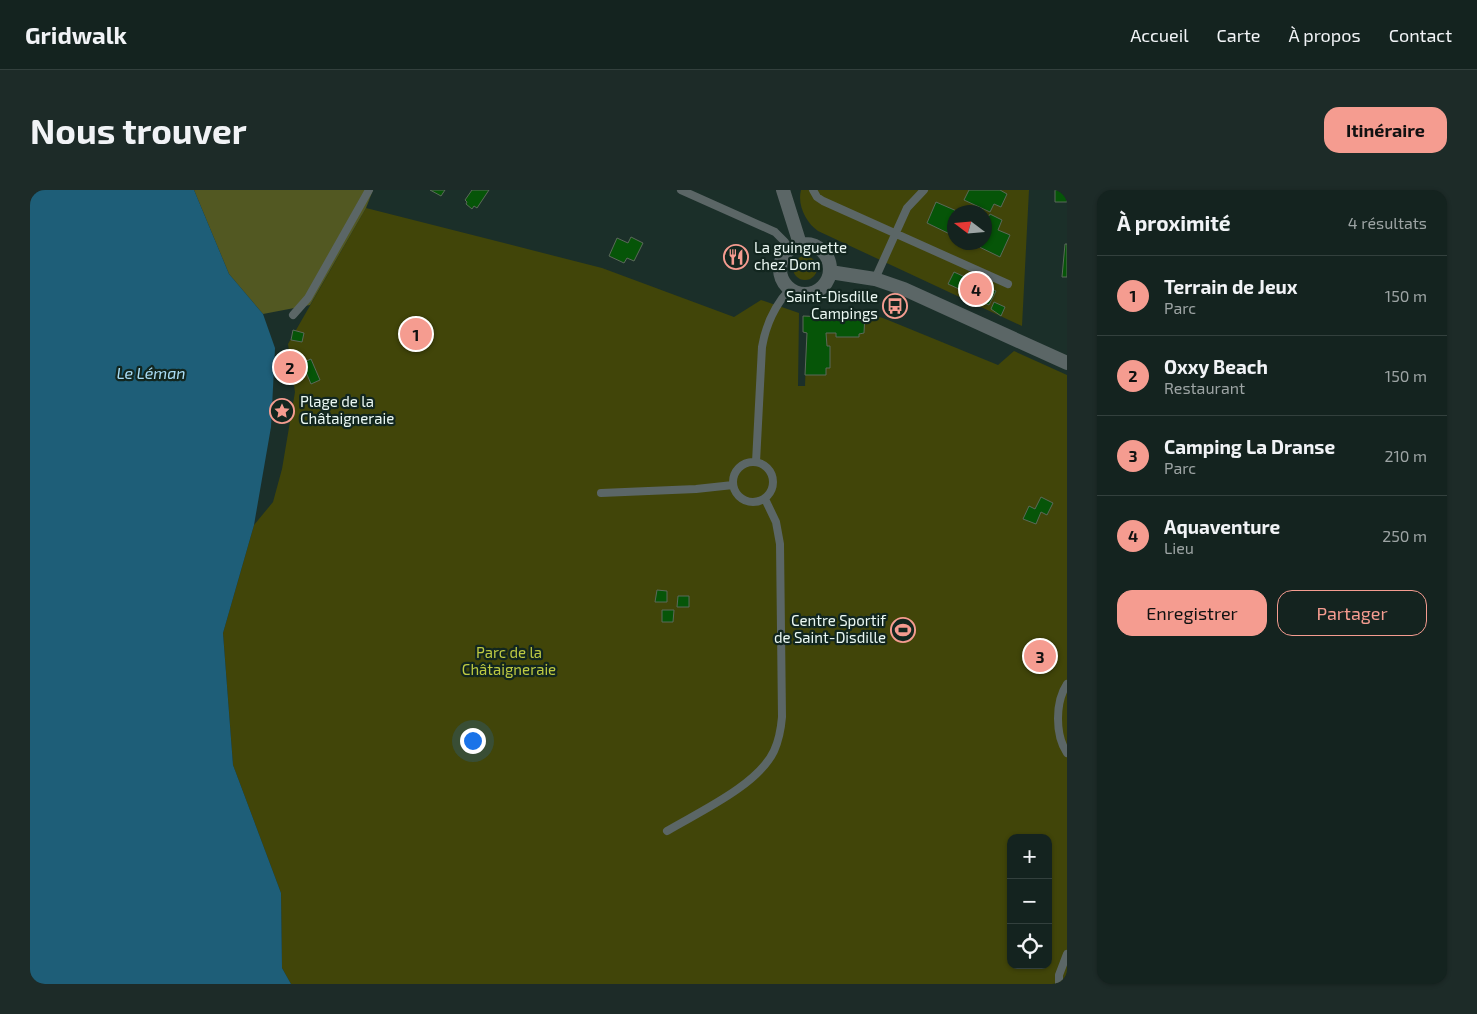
<!DOCTYPE html>
<html lang="fr">
<meta charset="utf-8">
<style>
:root{--surface:#14231f;--page:#1d2b28;--text:#f1f3f6;--muted:#9da4a4;--line:#33403d;--accent:#f59c90}
body{margin:0;font-family:"Exo 2",sans-serif;background:var(--page);color:var(--text)}
.controls{position:absolute;right:15px;bottom:15px;display:grid;overflow:hidden;border-radius:10px;box-shadow:0 1px 4px #0004}
.controls button{width:45px;height:45px;display:grid;place-items:center;padding:0;border:0;border-bottom:1px solid var(--line);background:var(--surface);color:var(--text);font:25px sans-serif}
.compass{position:absolute;left:917px;top:15px;width:45px;height:45px;border-radius:50%;background:var(--surface);box-shadow:0 1px 4px #0004;rotate:286deg}
.you{position:absolute;left:442px;top:550px;width:18px;height:18px;margin:-12px;border:4px solid #fff;border-radius:50%;background:#1a73e8;box-shadow:0 0 0 8px #1a73e833}
.badge{display:grid;place-items:center;width:32px;height:32px;border-radius:50%;background:var(--accent);color:#111;font-size:16px;font-weight:700}
.pin{position:absolute;translate:-50% -50%;border:2px solid #fff;box-shadow:0 1px 5px #0006}
.list{margin:0;padding:0;list-style:none}
h2{display:flex;justify-content:space-between;align-items:center;height:65px;margin:0;padding:0 20px;font-size:21px}
h2 small{font-size:16px;font-weight:400;color:var(--muted)}
.list li{display:grid;grid-template-columns:32px 1fr auto;gap:15px;align-items:center;box-sizing:border-box;height:80px;padding:0 20px;border-top:1px solid var(--line)}
.list b{display:block;font-size:19px;white-space:nowrap}
.list p{margin:0;font-size:16px;white-space:nowrap;color:var(--muted)}
.list em{font-size:16px;font-style:normal;color:var(--muted)}
.actions{display:flex;gap:10px;padding:15px 20px}
.actions a{flex:1;padding:11px 0;border:1px solid var(--accent);border-radius:15px;text-align:center;font-size:18px;color:var(--accent)}
.actions .main{background:var(--accent);color:#111}
.icon{flex:none;width:28px;height:28px;fill:none;stroke:currentColor;stroke-width:2;stroke-linecap:round;stroke-linejoin:round}
.map{position:relative;flex:none;width:1037px;height:794px;overflow:hidden;border-radius:15px}
header{display:flex;align-items:center;gap:30px;box-sizing:border-box;height:70px;padding:0 25px;background:var(--surface);border-bottom:1px solid var(--line)}
header strong{font-size:24px}
nav{display:flex;gap:28px;margin-inline-start:auto;font-size:18px}
.intro{display:flex;align-items:center;justify-content:space-between;box-sizing:border-box;height:120px;padding:0 30px}
h1{margin:0;font-size:35px}
.button{padding:12px 22px;border-radius:15px;background:var(--accent);color:#111;font-size:18px;font-weight:700}
main{display:flex;gap:30px;padding:0 30px}
aside{flex:1;background:var(--surface);border-radius:15px;box-shadow:0 1px 4px #0004}
.map>svg:first-child{display:block}
.green{fill:#414509;fill-rule:evenodd}
.forest{fill:#525822}
.water{fill:#1e5e78}
.building{fill:#065508;stroke:#5b695a}
.lines{fill:none;stroke-linecap:round;stroke-linejoin:round}
.service{stroke:#5b6666;stroke-width:8}
.minor{stroke:#5b6666;stroke-width:14}
.labels{text-anchor:middle;stroke-width:4.5;stroke-linejoin:round;paint-order:stroke}
.poi-label{font-size:15px;fill:#ebf8f3;stroke:#12261f;text-anchor:start}
.park-label{font-size:15px;fill:#beca42;stroke:#12261f}
.water-label{font-size:16px;font-style:italic;fill:#aaddf6;stroke:#12261f}
</style>
<header>
<strong>Gridwalk</strong>
<nav><a>Accueil</a><a>Carte</a><a>À propos</a><a>Contact</a></nav>
</header>
<div class="intro"><h1>Nous trouver</h1><a class="button">Itinéraire</a></div>
<main>
<div class="map">
<svg width="1037" height="794" viewBox="0 0 1037 794">
<rect width="100%" height="100%" fill="#1b2f29"/>
<path class="green" d="M771,0h228l-7,136 -204,-95c-12,-8 -21,-26 -17,-41zM924,22h30v30h-30z
M336,18l236,60 132,49 27,-17 38,13 -1,73h7l2,-53 -4,-1v-16l27,1v-5l35,1 18,5 115,47 16,-14 53,24v609h-776l-9,-16 -1,-75 -48,-128 -10,-132 31,-108 19,-23 9,-33 13,-77 -7,-48zM981,648h37v127h-37z
M763 78a12 12 0 1 1 24 0a12 12 0 1 1-24 0Z"/>
<path class="forest" d="M164,0h179l-7,18 -56,97 -47,9 -34,-40z"/>
<path class="water" d="M0,0h164l35,84 34,40 12,34 -4,79 -17,98 -31,108 10,132 48,128 1,75 9,16h-261z"/>
<path class="building" d="M400,0h15l-4,6z
M442,0h17l-12,18 -3,-2 -2,3 -6,-5 1,-2 -2,-2z
M939,0h31l7,4 -6,13 -7,-3 -4,8 -26,-12z
M1025,0h12v12h-12z
M906,12l23,10h-5v24l-27,-13z
M960,24l12,6 -4,10 12,5 -10,22 -31,-15h15v-18z
M601,47l12,6 -9,18 -7,-3 -3,5 -15,-7 8,-18 11,5z
M1035,54h2v33h-5z
M924,82l42,19 -7,14 -9,-4 1,-2 -33,-15z
M964,112l11,5 -4,9 -10,-7z
M800,122l35,1 -1,20 -5,1v3h-23v-4h-10l1,13h3v22h-4v7h-21l2,-42 -4,-1v-16l27,1z
M263,140l11,3 -2,9 -11,-2z
M281,169l9,21 -9,4 -9,-21z
M1011,307l12,6 -6,12 -6,-3 -5,12 -13,-5 6,-13 6,3z
M627,400l10,1v11h-12z
M648,406h11v11h-12z
M632,420h12l-1,12h-11z"/>
<g class="lines">
<path class="service" d="M651,0l94,42 10,10 3,9
M783,0l4,7 6,4 185,83
M845,89l32,-71 17,-18
M263,125l15,-17 61,-108
M703 292a20 20 0 1 1 40 0a20 20 0 1 1-40 0Z
M726,272l6,-115c4,-23 12,-41 28,-58
M571,303l95,-4 37,-4
M1037,494c-12,18 -12,51 0,69
M637,641c32,-19 91,-46 107,-80 5,-11 7,-22 8,-34l-2,-173 -4,-22 -11,-23
M1029,794v-9l8,-21"/>
<path class="minor" d="M753,0l17,54
M750 79a25 25 0 1 1 50 0a25 25 0 1 1-50 0Z
M800,82l45,7 29,10 163,74"/>
</g>
<defs>
<symbol id="restaurant-ring" viewBox="-11 -11 22 22"><circle r="9.5" fill="#12261f" stroke="#f59c90" stroke-width="1.5"/><path d="M-5-6h1v4h1v-4h1v4h1v-4h1v5L-1.5 .5V6h-2V.5L-5-1ZM5-6V6H3V1.5H1.5Q1.5-4 5-6Z" fill="#f59c90"/></symbol>
<symbol id="bus-ring" viewBox="-11 -11 22 22"><circle r="9.5" fill="#12261f" stroke="#f59c90" stroke-width="1.5"/><path d="M-5-6H5V4H4V6H2V4H-2V6H-4V4H-5ZM-3.5-4V0h7V-4ZM-3.5 1.2v1.5H-2V1.2ZM2 1.2v1.5H3.5V1.2Z" fill="#f59c90"/></symbol>
<symbol id="sight-ring" viewBox="-11 -11 22 22"><circle r="9.5" fill="#12261f" stroke="#f59c90" stroke-width="1.5"/><path d="M0-6L1.8-2.2L6-1.7L2.9 1.2L3.7 5.4L0 3.3L-3.7 5.4L-2.9 1.2L-6-1.7L-1.8-2.2Z" fill="#f59c90"/></symbol>
<symbol id="stadium-ring" viewBox="-11 -11 22 22"><circle r="9.5" fill="#12261f" stroke="#f59c90" stroke-width="1.5"/><path d="M0-5a6.5 5 0 1 0 0 10a6.5 5 0 1 0 0-10ZM-3.5-1.8h7v3.6h-7Z" fill="#f59c90"/></symbol>
</defs>
<g fill-rule="evenodd">
<use href="#restaurant-ring" x="692" y="53" width="28" height="28"/>
<use href="#bus-ring" x="851" y="102" width="28" height="28"/>
<use href="#sight-ring" x="238" y="207" width="28" height="28"/>
<use href="#stadium-ring" x="859" y="426" width="28" height="28"/>
</g>
<g class="labels">
<g class="poi-label">
<text x="724" y="63">La guinguette<tspan x="724" dy="17">chez Dom</tspan></text>
<text x="848" y="112" text-anchor="end">Saint-Disdille<tspan x="848" dy="17">Campings</tspan></text>
<text x="270" y="217">Plage de la<tspan x="270" dy="17">Châtaigneraie</tspan></text>
<text x="856" y="436" text-anchor="end">Centre Sportif<tspan x="856" dy="17">de Saint-Disdille</tspan></text>
</g>
<g class="park-label">
<text x="479" y="468">Parc de la<tspan x="479" dy="17">Châtaigneraie</tspan></text>
</g>
<g class="water-label">
<text x="121" y="189">Le Léman</text>
</g>
</g>
</svg>
<div class="controls">
<button>+</button>
<button>−</button>
<button><svg class="icon" aria-label="locate" viewBox="0 0 24 24"><circle cx="12" cy="12" r="6"/><path d="M12 2v4M12 18v4M2 12h4M18 12h4"/></svg></button>
</div>
<svg class="compass" viewBox="-18 -18 36 36"><path d="M0-13l5 13h-10z" fill="#e53935"/><path d="M0 13l5-13h-10z" fill="#9da4a4"/></svg>
<div class="you"></div>
<div class="pin badge" style="left:386px;top:144px">1</div>
<div class="pin badge" style="left:260px;top:177px">2</div>
<div class="pin badge" style="left:1010px;top:466px">3</div>
<div class="pin badge" style="left:946px;top:99px">4</div>
</div>
<aside>
<h2>À proximité<small>4 résultats</small></h2>
<ul class="list">
<li><span class="badge">1</span><div><b>Terrain de Jeux</b><p>Parc</p></div><em>150 m</em></li>
<li><span class="badge">2</span><div><b>Oxxy Beach</b><p>Restaurant</p></div><em>150 m</em></li>
<li><span class="badge">3</span><div><b>Camping La Dranse</b><p>Parc</p></div><em>210 m</em></li>
<li><span class="badge">4</span><div><b>Aquaventure</b><p>Lieu</p></div><em>250 m</em></li>
</ul>
<div class="actions"><a class="main">Enregistrer</a><a>Partager</a></div>
</aside>
</main>
